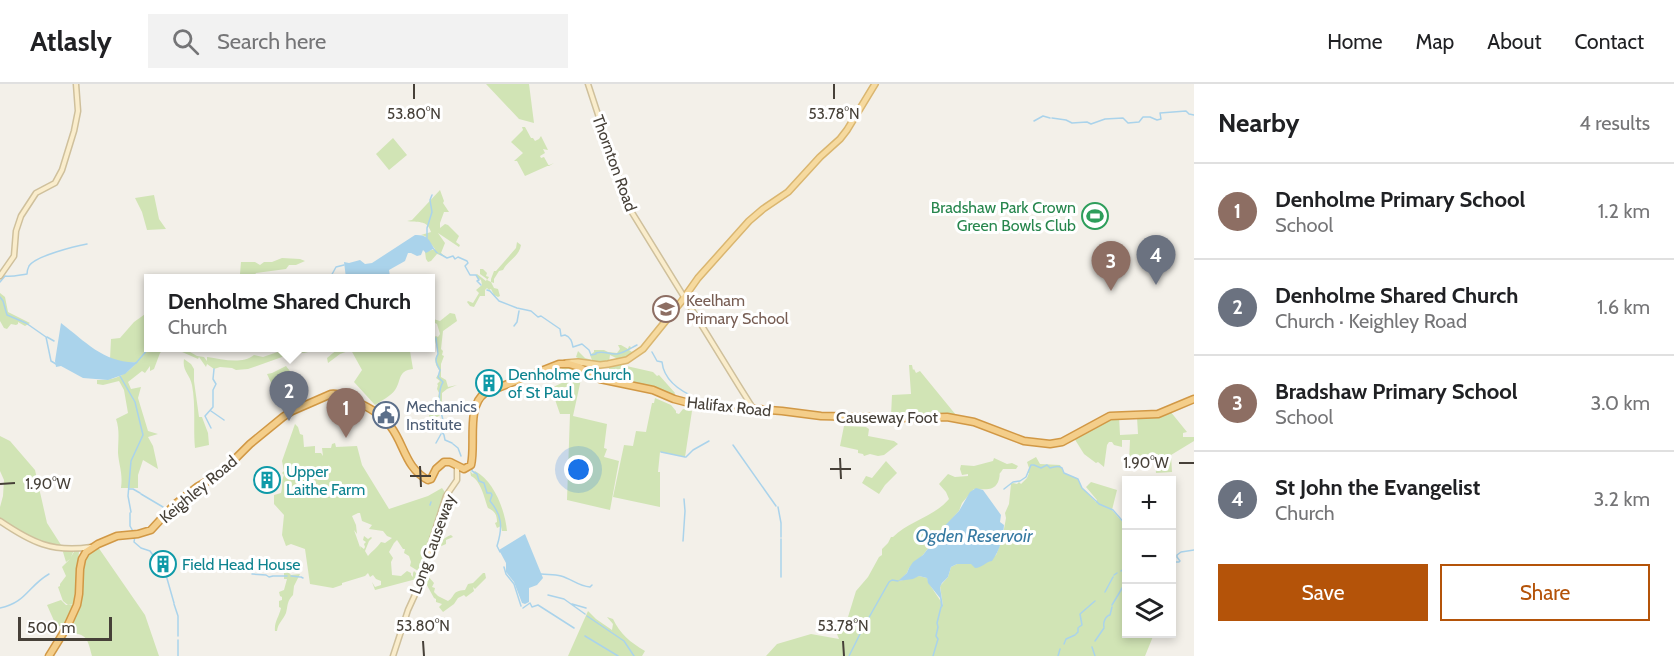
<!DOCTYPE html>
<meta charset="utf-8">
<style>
:root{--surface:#fff;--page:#f2f2f2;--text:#202124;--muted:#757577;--line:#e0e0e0;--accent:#b45309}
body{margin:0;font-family:Cabin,sans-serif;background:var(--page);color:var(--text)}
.controls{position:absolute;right:18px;bottom:18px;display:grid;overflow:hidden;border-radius:0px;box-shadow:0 3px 9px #0003}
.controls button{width:54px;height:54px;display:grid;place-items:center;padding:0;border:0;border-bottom:2px solid var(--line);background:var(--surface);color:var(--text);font:30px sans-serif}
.scale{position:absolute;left:18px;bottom:15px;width:94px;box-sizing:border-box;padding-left:6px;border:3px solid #464038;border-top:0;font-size:16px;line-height:21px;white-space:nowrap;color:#464038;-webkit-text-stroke:4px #fff;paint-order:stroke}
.you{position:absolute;left:579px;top:386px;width:21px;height:21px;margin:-15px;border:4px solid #fff;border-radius:50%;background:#1a73e8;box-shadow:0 0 0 9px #1a73e833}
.badge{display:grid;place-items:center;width:39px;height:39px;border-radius:50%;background:var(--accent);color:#fff;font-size:20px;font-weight:700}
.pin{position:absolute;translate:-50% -50px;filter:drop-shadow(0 2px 3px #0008)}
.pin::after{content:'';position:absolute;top:32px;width:21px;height:18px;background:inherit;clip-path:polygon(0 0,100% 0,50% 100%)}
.popup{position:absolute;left:144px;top:190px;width:291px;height:78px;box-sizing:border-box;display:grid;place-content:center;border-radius:0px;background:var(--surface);filter:drop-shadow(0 2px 4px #0005);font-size:20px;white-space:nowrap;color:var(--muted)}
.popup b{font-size:22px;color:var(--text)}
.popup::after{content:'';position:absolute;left:50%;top:100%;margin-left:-12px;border:12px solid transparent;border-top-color:var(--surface)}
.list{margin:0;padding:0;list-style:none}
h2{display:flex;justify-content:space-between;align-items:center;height:78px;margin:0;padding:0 24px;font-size:26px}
h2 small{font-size:20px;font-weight:400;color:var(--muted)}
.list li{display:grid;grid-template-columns:39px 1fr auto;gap:18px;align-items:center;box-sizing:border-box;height:96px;padding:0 24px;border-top:2px solid var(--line)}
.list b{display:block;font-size:22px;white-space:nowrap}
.list p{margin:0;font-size:20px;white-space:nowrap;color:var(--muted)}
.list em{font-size:20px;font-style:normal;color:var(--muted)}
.actions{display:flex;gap:12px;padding:18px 24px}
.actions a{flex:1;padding:14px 0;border:2px solid var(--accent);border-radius:0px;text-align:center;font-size:21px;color:var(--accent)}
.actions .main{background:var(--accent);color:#fff}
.icon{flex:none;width:33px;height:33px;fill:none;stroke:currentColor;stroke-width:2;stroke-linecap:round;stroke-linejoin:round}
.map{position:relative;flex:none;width:1194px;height:572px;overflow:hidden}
header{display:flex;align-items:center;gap:36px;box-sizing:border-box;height:84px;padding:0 30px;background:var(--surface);border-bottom:2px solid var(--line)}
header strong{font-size:28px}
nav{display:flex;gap:33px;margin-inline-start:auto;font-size:21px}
.search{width:420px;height:54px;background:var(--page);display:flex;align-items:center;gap:15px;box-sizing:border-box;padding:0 21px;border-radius:0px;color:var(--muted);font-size:22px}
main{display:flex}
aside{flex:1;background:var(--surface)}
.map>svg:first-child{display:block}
.green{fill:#d1e4b5;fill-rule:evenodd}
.water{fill:#aad3eb}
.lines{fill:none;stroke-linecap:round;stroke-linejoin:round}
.stream{stroke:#aad3eb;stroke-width:1.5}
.secondary-casing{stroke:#cfc09c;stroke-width:7}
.primary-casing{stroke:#dab670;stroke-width:8}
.trunk-casing{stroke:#d19845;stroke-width:9}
.secondary{stroke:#faedcc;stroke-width:4}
.primary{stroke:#f6da9f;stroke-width:5}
.trunk{stroke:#f4ce8a;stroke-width:6}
.ticks{fill:none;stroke:#464038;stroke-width:2}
.labels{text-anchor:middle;stroke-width:6;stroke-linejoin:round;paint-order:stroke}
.street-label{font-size:16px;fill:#464038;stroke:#fff}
.leisure-label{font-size:16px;fill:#27864d;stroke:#fff;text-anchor:end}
.education-label{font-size:16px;fill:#785e54;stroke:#fff;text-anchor:start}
.culture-label{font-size:16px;fill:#0d838f;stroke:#fff;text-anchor:start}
.service-label{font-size:16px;fill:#4e5e75;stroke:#fff;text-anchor:start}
.water-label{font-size:18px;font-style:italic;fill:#377aa2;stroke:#fff}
.ticks-label{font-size:15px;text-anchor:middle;fill:#464038;stroke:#fff;stroke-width:6;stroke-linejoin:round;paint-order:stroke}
</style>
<header>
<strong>Atlasly</strong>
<div class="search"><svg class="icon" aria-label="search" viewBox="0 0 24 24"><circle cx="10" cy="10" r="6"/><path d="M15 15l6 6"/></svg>Search here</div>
<nav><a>Home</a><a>Map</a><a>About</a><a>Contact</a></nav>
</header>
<main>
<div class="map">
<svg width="1194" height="572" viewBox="0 0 1194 572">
<rect width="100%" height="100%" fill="#f3f0e9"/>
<path class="green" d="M486,0h43l5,39 -15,-4z
M522,43h3l6,11h2l2,3 4,-2 2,-3 7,14 -5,-1 2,4 -5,3 1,2 3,-1 5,9 5,-3 -2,-5 2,5 -29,13 -8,-15h-3l9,-8 -12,-11 12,-12z
M393,54l14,17 -18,15 -13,-16z
M440,106l4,11 -1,2 6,9h-5l-4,11v5l5,-4 3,1 11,11 -3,6 4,3 -1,2 -21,-14 7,10 -4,10 5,4 -9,-3 -6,7 -3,1 -2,-3 -1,-7 10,-3 -10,-13 -4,-1 10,-3c-4,-13 -14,-9 -24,-11l5,-1z
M154,111l5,24 7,10 -19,1 -5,-18 -7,-14z
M517,158l4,3c-2,12 -13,15 -18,25l-4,1 -5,8v4l-3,-1 3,6 4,1 2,7 -2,1 -4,-2 -3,-6 -2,1 -2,-2 -2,2v6h-5l-6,11 -4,-1 -3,-4 1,-1 5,2 6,-10 -3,-3 6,-5 -1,-5 -3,-2 -2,-3 1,-1 9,7 1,-2 -7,-5v-5h3l4,4 -1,3 3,1 -2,3 4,2v-3l3,-8h2l20,-23z
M282,174l18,1 5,2 -9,4h-7l-3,4 -30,4 -3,5h-9l-1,-2 -13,2 10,-4 1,-12h14l5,3 4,-3h8z
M0,209l5,4 3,15 22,11 -5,3 -7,-4v2l-2,1 -5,-1 -4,5 -3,-1 -4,-7z
M148,228v36h17l-5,5 -6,16 -4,2v-5l-5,7 -3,-2 -14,11 3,7 10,-2 -3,11 10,33 10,3 -10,3 5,9 5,23 -15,-9 -5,15v13h-17c2,-15 -2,-22 -3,-35 0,-13 2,-22 -2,-34l12,-6 -4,-23 -5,-9 -16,4 -6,-1v-4c17,1 30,-5 40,-18l-10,1 -17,-4 1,-20 9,-1 14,-16z
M450,229l5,1 2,7 -14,10 -2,18 2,2 -1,4 2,1 -3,8v13l5,3 2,7 9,-2 -10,4 -5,4v13l3,7h-3v1l-5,3 -3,-2 -4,3 -1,-3 3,-2 9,-2 -3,-5 2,-1 -2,-8 1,-4 -2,-4 1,-4 -1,-1 3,-3 -4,-3 4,-6 -4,-7 -1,-6 3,-6 -3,-13h-5v-1l6,-3 2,1 2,-3 -3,-10 -2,-1 -5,1v-6l10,3z
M618,261h3l7,4 1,-3 2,1 -2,3 3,2 5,-1c-5,4 -10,4 -14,8h-5l-8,-4 -1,7 -15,1 -1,-2h-9l-8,-4 2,-6 7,7 7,2 -2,-5 4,-3v-2h10l4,2 9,1 3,-4z
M173,264h10l14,8 7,1 3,4v-4c15,2 34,8 47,-2l9,2 26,-9h21l-2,4 -4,1 -8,-1 -48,17 -12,1 -4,-2 -12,-1 -6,2 -7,-5 -1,3 -7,-10 -1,2z
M339,264h50l3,1 -1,-1h12v4l7,-1 3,18c-16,2 -11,11 -18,21 -4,6 -14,11 -20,15l-21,-23 8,-12 -11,-20 -11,4 -12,9 -1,-5z
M184,275l7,5 3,5v12l5,36h3l6,16 1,12 -14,3c-2,-20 1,-42 -3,-63 -2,-11 -10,-14 -8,-26z
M608,281h14l31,7 4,4 2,-1 16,18 -1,2 1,2 -63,-18z
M909,281h3l1,5 1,-1 2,4 4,-2 36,44h-10l-2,-2v2l-53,1 1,-21 19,-1z
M286,282l14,18 -1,4 -4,3 5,8 -15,13 -11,-12 8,-8 -4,-4 -4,1 -7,-15 5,-1z
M566,282l17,4 -10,46 34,8 -3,24 3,1 -3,8 15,4 -9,49 -43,-10 3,-86h-10l-9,-26 15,-7 -5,-12z
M655,314l16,7 5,6v2l3,1 4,-5 9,2 -7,46 -25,-5 -2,20h2v35l-47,-10 11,-52 9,1 3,-15 10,1 6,-29h2z
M1170,327l17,21 -4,1v4h11v4l-23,14 1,17 -16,1 -1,-13 -26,2 1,-22h-8v7l-8,-2 -2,-3h-3l-2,3 -3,22 -6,-5 -2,1 -12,-9 -10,-16 36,-21 9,-1 1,19 18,-1 -1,-17z
M295,340l3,3 2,7 3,1 1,12 11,-1v7h6l2,3 -1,-8h9l1,-4 3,-1 1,4 21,-1 5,19 27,44 39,-13 14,-8 7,10 -2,6 2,1 -4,4 -1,7 -2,3 1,2 -2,5 1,2 -3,9h-3l1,5 -4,3c7,-1 11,-8 18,-10l2,2 -7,3v4l-9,4 -5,-1 -1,4 -1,1 3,3 -2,16 -3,5 6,7 -2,4 3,1 -1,4 4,4 10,5c8,-5 3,-10 17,-11l3,-6 5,-1 10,-10h2l1,5 -11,11 -2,-2 1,4 -8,6 -2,-2 -6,3 -4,6 -11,8 -4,-5 3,-3 -6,-2v-3l-2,-1 -11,-20 1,-10 -6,3 -8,-5 1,-4 -2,-6 -5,-3 1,-4h-2l-6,-9 -3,3 -5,9 4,6 -2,4 1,13 9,1 6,-5 4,2v2l2,2v-4l1,-2 3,3 1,3 2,1 -45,12 -3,-8 3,5 6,-2v-4l-5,-2 -3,-4 -3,2 -2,-4 -3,3 -23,7v2l-9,3 -23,-4 -5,-35 -14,-5 -5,2 -4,-11 2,-20 -10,-11v-9l7,-2c2,-6 0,-11 3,-18l-2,-2 2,-2 -2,-10zM358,429h2l2,8 10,4 -3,4 14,2 4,5 5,2 -7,5 -4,-1c-4,6 -9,9 -13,14l-3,-5 4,-10 3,-3 -1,-1 -3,2 -4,-3 -1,4 3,2 -2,2 1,3 -1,2 -4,-3 1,4 -7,-20 3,4 -1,-9 -4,-9z
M844,342l22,1 3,2 -1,7 26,5 4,3 -14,11 -6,1 -8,-2 -6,2 -1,-2 -5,-1v-3l-18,-4z
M0,352l10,5 25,29 12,53 16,25c-24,-2 -44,-15 -63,-28v-13l3,-11 1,-16 -4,-9z
M1036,373l4,7 20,1 4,8 14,6 4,9 14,14 1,-2 -11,-13 5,-5 26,8 -5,20 14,16v108h28l-9,22h-379l11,-12 34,-10 28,5 -2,-5 11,-17 8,-26 12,-14 11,-20 3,-2v-6l6,-6 3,-6h2c16,-16 41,-20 56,-38l-3,-7 -7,-8 9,-10 7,3 13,-1v-2l-6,1 -2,-6 1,-4 13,1 19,-5 1,-3 13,6 5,-1 6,3 -2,3h-13c-6,9 -2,1 -4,10 -3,13 -15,10 -25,10l-12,14 -3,8 -30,33 1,2 -7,9 -14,13 -2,5 -8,8 20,-5 8,2c3,10 12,18 16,28l-3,-20 8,-9 3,-10 6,-3 31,-4 8,-5 6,-15 4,-22 -1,-5 4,-9 2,-20 2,-1 4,1 2,-2 2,2 6,-6 2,-5h-1l1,-5 -2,-6z
M886,377l11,12 -12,12 -6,9 -17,-11 4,-7 6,2z
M470,387l3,3 2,-3c19,10 30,39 32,60h-5l-1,-5 -4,2 -2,-5 2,-1c0,-7 -2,-11 -9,-14 -4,-11 -7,-27 -17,-32z
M98,463l47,68 14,41h-67c-5,-20 -6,-23 -28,-23 5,-10 13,-20 15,-30 6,-23 -6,-41 19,-56z
M64,466h10l-3,7 4,-7 4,1 -4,53 -7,1 -5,-4 -5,-14 2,-1v-2l6,-8 -4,-9 8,-8 -4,3 -3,-10z
M284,487h3l4,4 9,-1 -6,12 -1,9c-6,6 -5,10 -7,18 -3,7 -8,10 -9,18h-2c-1,-9 4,-14 6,-23l-2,-1v-6l3,-1v-3l-2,-1 -1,-4 5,-2 3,-11h-3z
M61,516l5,5h9l-11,24 -9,-6 -8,-18z
M588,527l8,8 16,11 1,-6 -6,-7 6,2c7,15 17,23 32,32l-3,5h-74z"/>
<path class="water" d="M415,151c18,-1 14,12 25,19l-4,-1 -3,-4 -7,4 -3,-3 -2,5 -4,1 -6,-3h-3l-3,8 -16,9 1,6 3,2h-47l-2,-16 5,1 11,-3 5,4 7,-1z
M61,239c25,19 44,41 77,39l-13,12 -17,6 -25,-2 -22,-12 -5,1 -1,-6z
M976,404l7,2 18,25 -1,7 4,3c-1,13 -4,25 -12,36 -7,1 -10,7 -17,7l-4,-4h-14l-6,3 -3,10 -6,6 -2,4 3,19 -2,2 -1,-10 -12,-15 -1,-5 -8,-2 -6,3 -15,2 9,-8 2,-5 4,-6 10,-7 7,-9 -1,-2 1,-3 29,-30 11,-19z
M525,450l18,44 -6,7 -8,3v14l-4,2 -3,-1 -8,-21 -8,-10v-9l-7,-13z"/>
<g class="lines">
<path class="stream" d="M1052,34l14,2 6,3 15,-1 4,2 14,-5 18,-1 5,5 11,-1 4,-5h7l7,3 4,-1 -1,-6 26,-2 3,3 5,1
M1034,37l9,-5 7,2
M427,154v-10l5,-16 -2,-12 2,-5
M440,170l7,4 6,-2 2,3 3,-2 9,4 1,2 -3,3 5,9h6l3,5 -2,1 4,4
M330,194l6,-11 8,-2
M0,198l5,-6c8,1 14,-1 22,-2 0,-2 1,-6 2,-8 6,-10 47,-20 58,-22
M487,206l3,1 9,10 18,7 14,3 7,6 3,-1 19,13 1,7 4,-1c6,2 7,7 8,12l9,-3 7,6 2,5 5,-1
M0,213l3,4 4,14 19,8 20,14 5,24 5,3
M514,242l3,-4 2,-11
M47,253l7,4
M436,254l2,16c-4,6 -1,11 2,16l-2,7 5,5c-6,10 -3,27 0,38l-5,6 6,9 1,5 7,3
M212,267l1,-3
M652,268l5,9 5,1c2,19 19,30 37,37
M596,269c8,-3 13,2 21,1 7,-1 14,-6 20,-9
M136,279l13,-15
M120,292l15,26 8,33 -12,26 -3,35 3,16
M211,327l13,9
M211,344l-6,-12 8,-9v-17l3,-6 -3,-5 1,-10
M436,359l5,-9
M453,360l5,4 3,8
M733,361l43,61
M661,368l24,5
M686,373l7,-7 16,-9
M472,384v3l5,3 2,7 5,2 3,10h4l1,2 -2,6c12,14 13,26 7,45l3,6
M129,405h4l7,4
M1004,405l9,-7 7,-1 6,-4 5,-12h3l7,3 6,-3 3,3c6,-1 7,-3 12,0l2,5 14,6 4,9 14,13 3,3 14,6 13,15
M141,410l22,13 2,3
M430,421l1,-3
M778,423l3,16v14
M130,429v13l4,7
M135,452l-1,6 7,6 9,3 11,16
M683,457l2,-30 -1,-12
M1172,475l1,3h6l1,-1 -3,-4v-2l4,-3 13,-2
M504,483l2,7 8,10 7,22
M164,484l10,35
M1121,487l5,-4
M252,490l14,1 3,2 4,-1h14
M541,490c6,1 13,0 20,2 11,3 17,10 29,11l2,-2
M1114,491l3,-2
M291,492l9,1
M301,493l2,1
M781,493v-38
M1105,508l8,-15
M548,511l16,4 21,15
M174,520l4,12v20
M572,520l14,4
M1112,521l12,-20 2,-9
M0,524c26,-5 28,-22 49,-34
M523,524l7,-5 2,4 6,-2 36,23
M587,532l37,25 10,15
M1079,543l3,-2 -2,-11 15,-13
M1104,543c-1,-4 1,-11 6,-12l2,-8
M1076,550l2,-2v-4
M585,552l33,20
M1095,557l9,-13
M1064,560l2,-5 9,-4
M1092,563l3,9
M178,572v-16
M849,572l14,-28 26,-46 3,-2 6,1
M933,572l5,-17 -2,-3 2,-9 -1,-4 4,-16
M1058,572l2,-7"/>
<defs>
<path id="secondary" d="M588,0l40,122 111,180 12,19v3
M0,192l14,-20 2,-25 5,-15 15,-23 19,-10 7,-13 12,-39 4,-20 -2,-27
M0,437c31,21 52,32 91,26
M393,572l15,-46 16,-35 6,-29 16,-50 11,-16v-14"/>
<path id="primary" d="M566,279l12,-1 22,3 8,-1 19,-4 16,-11 38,-47 17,-24 51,-57 14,-12 25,-17 32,-35 20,-18 7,-9 28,-46"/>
<path id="trunk" d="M49,572l18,-29 10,-22 2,-11 1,-25 2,-10 4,-7 12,-8 19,-8 21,-2 13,-4 23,-25 23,-18 23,-13 30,-30 33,-27 9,-6 39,-17c9,-1 18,4 26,8 13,6 26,13 34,25 13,17 15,42 37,53l3,-1 5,-10 8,-7h6l14,7 7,-4c5,-20 -5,-59 14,-72l74,-29h10l10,3 21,12 53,11 21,9 19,5 89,7 39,5 90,2 36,-1 27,5 50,19 26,3 12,-2 48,-26 48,-2 36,-15"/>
</defs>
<use href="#secondary" class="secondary-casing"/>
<use href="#primary" class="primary-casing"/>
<use href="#trunk" class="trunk-casing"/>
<use href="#secondary" class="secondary"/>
<use href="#primary" class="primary"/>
<use href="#trunk" class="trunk"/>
</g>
<path class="ticks" d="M414,0v15M834,0v15M840,374l1,21M1179,379h15M420,382l1,21M830,385h21M410,392h21M0,400l15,-1M423,557l1,15M843,557l1,15"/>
<defs>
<symbol id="stadium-ring" viewBox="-11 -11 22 22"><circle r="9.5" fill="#fff" stroke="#2e9e5b" stroke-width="1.5"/><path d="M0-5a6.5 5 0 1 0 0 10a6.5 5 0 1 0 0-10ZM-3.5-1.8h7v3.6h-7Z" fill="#2e9e5b"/></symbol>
<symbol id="school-ring" viewBox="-11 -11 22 22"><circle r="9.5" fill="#fff" stroke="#8d6e63" stroke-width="1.5"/><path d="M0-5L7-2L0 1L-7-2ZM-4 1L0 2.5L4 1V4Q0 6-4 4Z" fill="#8d6e63"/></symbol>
<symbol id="building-ring" viewBox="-11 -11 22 22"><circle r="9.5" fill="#fff" stroke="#0f9aa8" stroke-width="1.5"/><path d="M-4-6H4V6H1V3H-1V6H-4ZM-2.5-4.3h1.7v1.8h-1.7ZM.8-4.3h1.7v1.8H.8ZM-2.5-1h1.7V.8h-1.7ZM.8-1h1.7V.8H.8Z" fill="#0f9aa8"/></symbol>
<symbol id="civic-ring" viewBox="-11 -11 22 22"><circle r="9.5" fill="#fff" stroke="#5c6f8a" stroke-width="1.5"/><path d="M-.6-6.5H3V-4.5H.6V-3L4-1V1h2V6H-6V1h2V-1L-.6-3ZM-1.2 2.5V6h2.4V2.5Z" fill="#5c6f8a"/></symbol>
</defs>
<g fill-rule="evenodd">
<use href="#stadium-ring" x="1080" y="117" width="30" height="30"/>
<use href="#school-ring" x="651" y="210" width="30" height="30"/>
<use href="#building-ring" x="474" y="284" width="30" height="30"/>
<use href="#civic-ring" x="371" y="316" width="30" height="30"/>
<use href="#building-ring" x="252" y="381" width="30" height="30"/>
<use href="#building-ring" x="148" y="465" width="30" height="30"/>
</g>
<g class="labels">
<g class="street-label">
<text transform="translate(615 79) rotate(70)" y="6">Thornton Road</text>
<text transform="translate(729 322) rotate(6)" y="6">Halifax Road</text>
<text x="887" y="339">Causeway Foot</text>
<text transform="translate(198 405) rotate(-40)" y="6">Keighley Road</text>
<text transform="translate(432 460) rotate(-70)" y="6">Long Causeway</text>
</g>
<g class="leisure-label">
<text x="1076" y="129">Bradshaw Park Crown<tspan x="1076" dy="18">Green Bowls Club</tspan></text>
</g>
<g class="education-label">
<text x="686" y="222">Keelham<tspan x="686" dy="18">Primary School</tspan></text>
</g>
<g class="culture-label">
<text x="508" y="296">Denholme Church<tspan x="508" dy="18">of St Paul</tspan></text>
<text x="286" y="393">Upper<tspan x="286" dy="18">Laithe Farm</tspan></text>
<text x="182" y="486">Field Head House</text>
</g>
<g class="service-label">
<text x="406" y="328">Mechanics<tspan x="406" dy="18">Institute</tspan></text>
</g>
<g class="water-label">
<text x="974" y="458">Ogden Reservoir</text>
</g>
</g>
<g class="ticks-label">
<text x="414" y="35">53.80°N</text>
<text x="834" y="35">53.78°N</text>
<text x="1146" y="384">1.90°W</text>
<text x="48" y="405">1.90°W</text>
<text x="423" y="547">53.80°N</text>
<text x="843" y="547">53.78°N</text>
</g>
</svg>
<div class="controls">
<button>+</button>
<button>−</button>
<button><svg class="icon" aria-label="layers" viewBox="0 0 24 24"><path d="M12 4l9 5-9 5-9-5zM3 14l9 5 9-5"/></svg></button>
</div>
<div class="scale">500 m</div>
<div class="you"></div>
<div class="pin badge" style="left:346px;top:354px;background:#8d6e63">1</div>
<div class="pin badge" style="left:289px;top:337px;background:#6b7280">2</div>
<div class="popup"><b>Denholme Shared Church</b>Church</div>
<div class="pin badge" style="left:1111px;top:207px;background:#8d6e63">3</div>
<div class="pin badge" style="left:1156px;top:201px;background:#6b7280">4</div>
</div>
<aside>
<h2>Nearby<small>4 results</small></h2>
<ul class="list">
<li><span class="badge" style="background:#8d6e63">1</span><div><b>Denholme Primary School</b><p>School</p></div><em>1.2 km</em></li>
<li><span class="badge" style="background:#6b7280">2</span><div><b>Denholme Shared Church</b><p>Church · Keighley Road</p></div><em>1.6 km</em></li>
<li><span class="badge" style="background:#8d6e63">3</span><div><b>Bradshaw Primary School</b><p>School</p></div><em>3.0 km</em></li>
<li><span class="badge" style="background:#6b7280">4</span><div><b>St John the Evangelist</b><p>Church</p></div><em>3.2 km</em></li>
</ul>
<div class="actions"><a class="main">Save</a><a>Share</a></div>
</aside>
</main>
